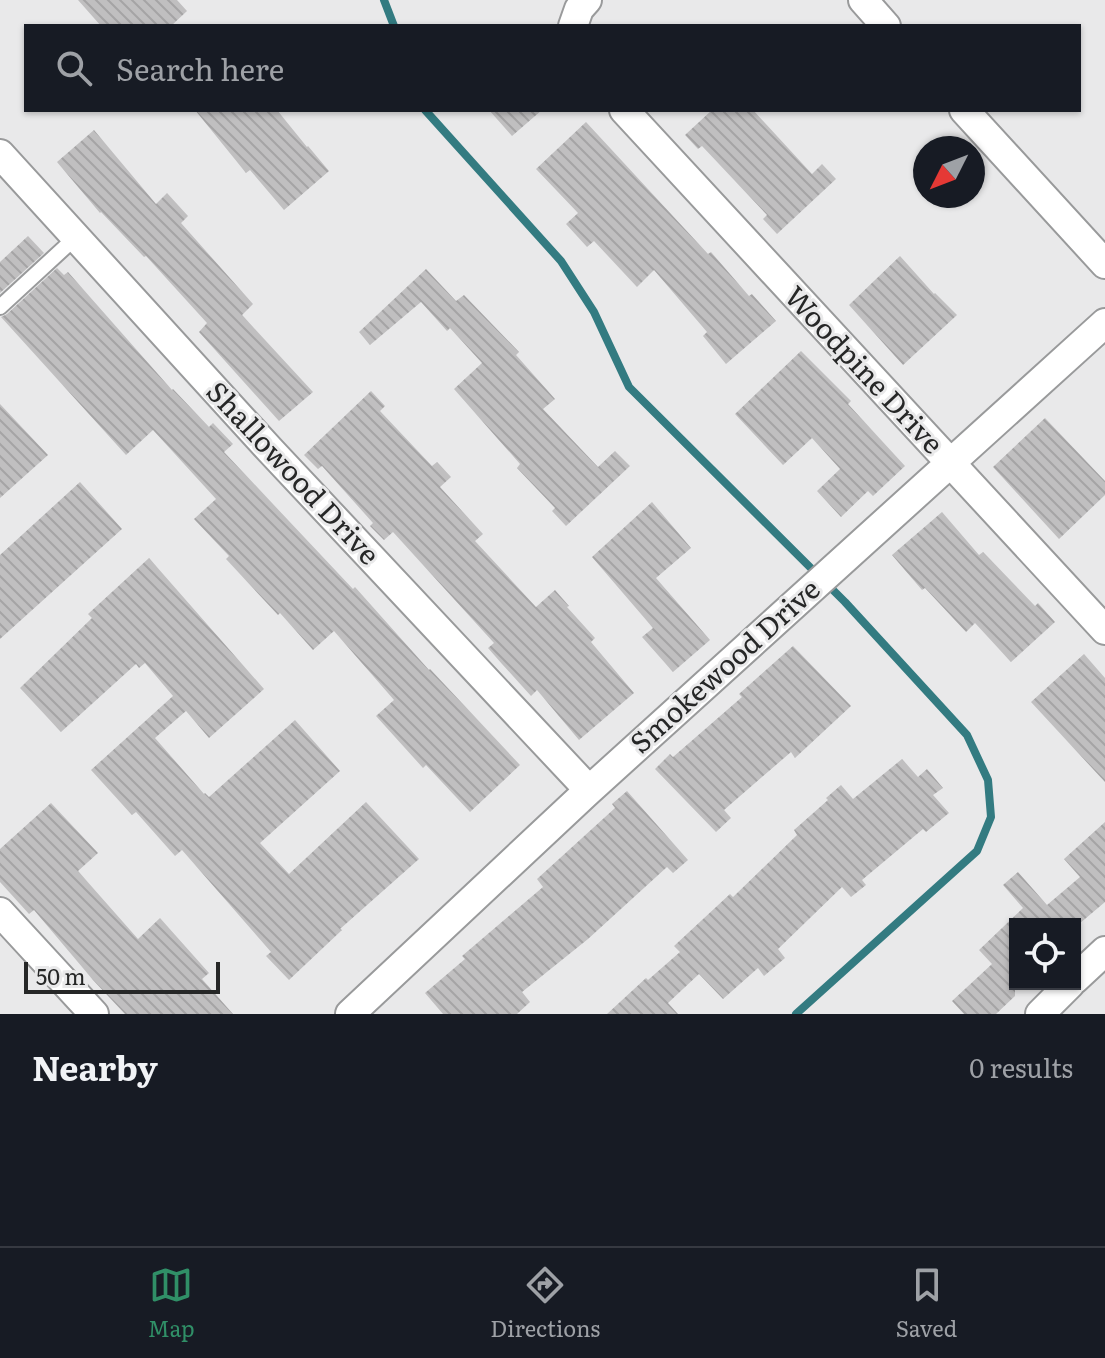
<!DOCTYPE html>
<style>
:root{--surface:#171b24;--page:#242831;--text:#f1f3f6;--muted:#9ea1a6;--line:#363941;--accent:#308f67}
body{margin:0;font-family:Literata,serif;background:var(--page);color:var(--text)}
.controls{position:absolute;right:24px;bottom:24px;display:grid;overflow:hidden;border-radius:0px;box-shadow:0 2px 6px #0004}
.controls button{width:72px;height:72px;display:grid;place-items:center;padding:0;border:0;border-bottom:2px solid var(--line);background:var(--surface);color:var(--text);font:40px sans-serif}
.compass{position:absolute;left:913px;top:136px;width:72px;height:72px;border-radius:50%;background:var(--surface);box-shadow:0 2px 6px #0004;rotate:228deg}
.scale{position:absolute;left:24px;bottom:20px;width:196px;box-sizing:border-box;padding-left:8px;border:4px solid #262727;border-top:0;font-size:22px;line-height:28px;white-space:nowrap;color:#262727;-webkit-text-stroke:6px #e9e9ea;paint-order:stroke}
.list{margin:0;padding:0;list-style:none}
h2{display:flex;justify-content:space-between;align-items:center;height:104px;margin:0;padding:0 32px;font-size:34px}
h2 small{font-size:26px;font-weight:400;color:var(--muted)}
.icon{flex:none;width:44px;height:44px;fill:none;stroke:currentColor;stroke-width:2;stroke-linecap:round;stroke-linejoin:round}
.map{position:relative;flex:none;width:1105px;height:1014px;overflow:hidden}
.search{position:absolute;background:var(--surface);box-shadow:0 2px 6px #0004;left:24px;right:24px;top:24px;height:88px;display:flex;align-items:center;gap:20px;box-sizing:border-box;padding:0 28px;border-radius:0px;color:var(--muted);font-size:30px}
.sheet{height:232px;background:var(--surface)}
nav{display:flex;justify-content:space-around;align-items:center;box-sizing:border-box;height:112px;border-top:2px solid var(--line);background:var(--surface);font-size:22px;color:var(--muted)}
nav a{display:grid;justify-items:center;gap:4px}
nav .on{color:var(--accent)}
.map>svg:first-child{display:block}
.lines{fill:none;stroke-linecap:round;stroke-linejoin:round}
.stream{stroke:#337b81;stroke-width:8}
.building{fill:url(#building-back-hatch)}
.service-casing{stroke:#999a9b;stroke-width:18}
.minor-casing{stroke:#999a9b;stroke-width:32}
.service{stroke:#fff;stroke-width:14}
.minor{stroke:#fff;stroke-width:28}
.labels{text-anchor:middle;stroke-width:6;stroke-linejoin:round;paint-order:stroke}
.street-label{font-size:28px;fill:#262727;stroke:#e9e9ea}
</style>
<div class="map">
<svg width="1105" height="1014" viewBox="0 0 1105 1014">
<defs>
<pattern id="building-back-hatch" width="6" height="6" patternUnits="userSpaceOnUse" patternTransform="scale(2)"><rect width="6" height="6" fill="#c0bfc0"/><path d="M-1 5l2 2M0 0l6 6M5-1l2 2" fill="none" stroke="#a5a4a5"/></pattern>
</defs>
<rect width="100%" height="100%" fill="#e9e9ea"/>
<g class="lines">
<path class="stream" d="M384,0l10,26
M425,110l136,151 33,51 35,75 216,215 122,133 21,45 3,37 -14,34 -181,163"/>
</g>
<path class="building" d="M78,0h99l10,11 -16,15h-70z
M195,110h82l30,37 1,-1 21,25 -45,39 -34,-40 -4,3z
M489,110h53l-30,26z
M712,110h41l59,64 10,-10 14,15 -59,55 -14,-15 4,-4 -65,-69 -4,3 -13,-14z
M586,122l122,132 3,-2 38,44 3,-2 24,27 -50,43 -23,-28 4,-4 -53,-62 -17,17 -43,-46 -7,6 -21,-23 12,-11 -42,-44z
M94,130l62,74 11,-11 21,23 -7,7 72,81 -11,11 71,77 -34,29 -80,-89 8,-9 -61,-67 -2,1 -43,-45 -1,1 -43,-51z
M28,236l16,17 -44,40v-31z
M900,256l34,38 1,-1 22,22 -54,50 -54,-60z
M57,268l7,7 4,-3 104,118 1,-1 36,38 4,-4 20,21 -9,8 129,137 2,-2 74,83 1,-1 90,96 -50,47 -44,-47 -3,3 -47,-52 18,-16 -60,-69 -21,19 -33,-37 -2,2 -52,-56 3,-3 -35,-37 22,-20 -63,-69 -27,25 -125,-138 6,-3z
M426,269l30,32 8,-6 55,57 -3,3 39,44 -12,10 55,58 17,-16 15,15 -64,60 -14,-15 3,-3 -38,-40 3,-4 -66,-75 28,-26 -32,-35 -3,3 -26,-29 -51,43 -11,-13z
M801,351l50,50 -3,3 57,62 -32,30 -5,-5 -27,26 -24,-26 23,-22 -28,-31 -29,27 -48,-51z
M371,391l14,15 -5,5 52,55 5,-4 14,15 -11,10 43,47 -8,7 61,66 19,-17 14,16 -2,1 28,31 -4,4 43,51 -55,47 -42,-50 -6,6 -29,-32 -14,-16 6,-5 -101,-111 -9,8 -14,-14 3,-3 -51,-57 -4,3 -14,-14z
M0,404l48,51 -48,43z
M1045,418l60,63v14l-46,44 -66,-72z
M80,482l42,47 -122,110v-84z
M652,502l39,46 -35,30 54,62 -37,32 -31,-35 11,-9 -61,-71z
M942,512l37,43 4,-3 52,54 3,-3 17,19 -44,40 -36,-39 -9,9 -41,-44 -3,2 -30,-35z
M149,558l115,131 -55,49 -23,-27 -31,27 49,56 1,-1 4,4 86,-77 45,51 -80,72 29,31 77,-72 53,57 -79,70 2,1 -53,50 -23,-24 5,-4 -89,-102 -7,6 -39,-44 -4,3 -41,-45 82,-74 -28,-33 -6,5 -3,-4 -75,68 -41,-44 72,-70 -4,-4z
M793,646l58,60 -56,52 -4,-6 -67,58 7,8 -15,14 -61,-63 15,-15 3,3 69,-60 -3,-3z
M1084,654l21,24v104l-74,-80z
M902,759l16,18 9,-8 16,19 -10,7 16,18 -23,19 -3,-3 -61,51 4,5 -15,12 -9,-10 -64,62 7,9 -21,18 -6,-8 -35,31 -24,-25 -31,29 10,11h-71l39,-36 2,2 32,-28 -6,-6 56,-52 3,3 64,-62 -3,-5 34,-30 -2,-2 15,-13 12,14z
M627,791l61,69 -15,13 -6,-6 -79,72 -66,53 8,10 -13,12h-74l-18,-21 40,-34 -3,-3 81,-69 -6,-8 78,-71 -3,-4z
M51,803l47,50 -20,18 60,68 22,-21 49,55 -7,6 31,35h-108l-32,-34 -59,-70 -5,4 -29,-32v-33z
M1105,822v80l-26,22h-64v72l-19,18h-32l-12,-13 40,-37 -13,-14 44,-42 -20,-23 15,-13 29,33 33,-28 -16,-18z"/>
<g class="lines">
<defs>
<path id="service" d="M0,307l76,-70"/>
<path id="minor" d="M863,0l23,26
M573,26l6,-17 8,-9
M624,110l481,520
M964,110l141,154
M0,154l270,296 319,340
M0,912l94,102
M1075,979l30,-28
M350,1014l236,-221 519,-470
M1040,1014l30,-30"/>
</defs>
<use href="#service" class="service-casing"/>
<use href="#minor" class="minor-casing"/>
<use href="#service" class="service"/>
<use href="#minor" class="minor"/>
</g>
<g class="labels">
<g class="street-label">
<text transform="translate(864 370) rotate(47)" y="10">Woodpine Drive</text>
<text transform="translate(293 473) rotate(47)" y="10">Shallowood Drive</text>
<text transform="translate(725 666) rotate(-42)" y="10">Smokewood Drive</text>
</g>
</g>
</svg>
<div class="controls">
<button><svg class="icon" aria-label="locate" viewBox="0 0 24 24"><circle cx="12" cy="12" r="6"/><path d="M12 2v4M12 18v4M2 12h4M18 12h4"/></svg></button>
</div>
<svg class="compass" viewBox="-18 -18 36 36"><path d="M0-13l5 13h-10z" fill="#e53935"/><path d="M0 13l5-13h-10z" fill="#9ea1a6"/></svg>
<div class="scale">50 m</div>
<div class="search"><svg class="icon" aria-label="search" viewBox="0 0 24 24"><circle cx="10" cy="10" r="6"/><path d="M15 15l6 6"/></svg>Search here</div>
</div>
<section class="sheet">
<h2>Nearby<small>0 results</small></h2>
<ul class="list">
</ul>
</section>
<nav>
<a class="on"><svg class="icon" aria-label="map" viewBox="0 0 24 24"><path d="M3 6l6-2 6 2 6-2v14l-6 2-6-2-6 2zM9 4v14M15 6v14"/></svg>Map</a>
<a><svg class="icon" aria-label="directions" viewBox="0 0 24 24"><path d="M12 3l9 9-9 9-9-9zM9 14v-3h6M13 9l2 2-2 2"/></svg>Directions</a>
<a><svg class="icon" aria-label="saved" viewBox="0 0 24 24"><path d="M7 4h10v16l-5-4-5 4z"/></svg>Saved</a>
</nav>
